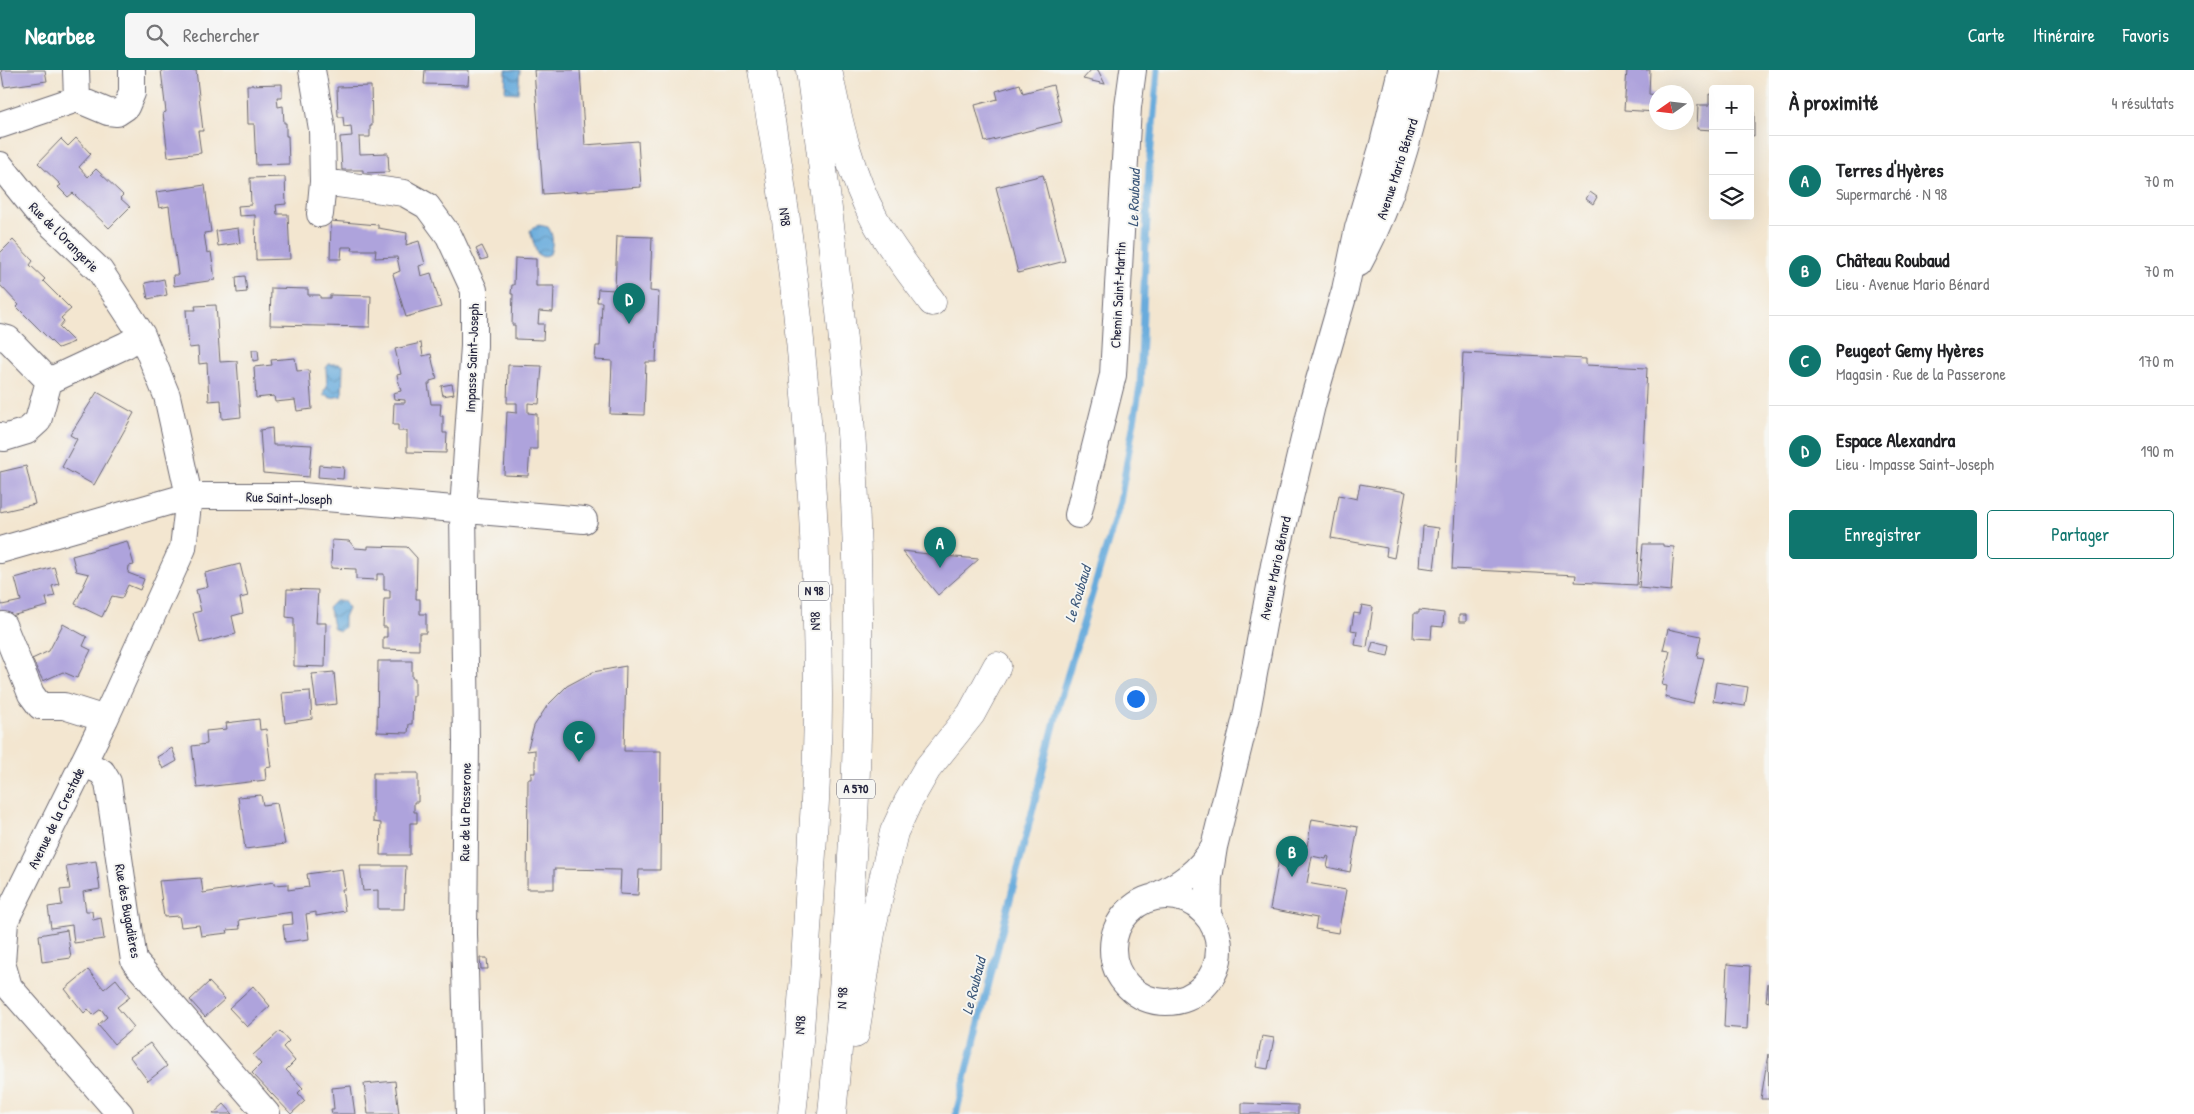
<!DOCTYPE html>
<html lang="fr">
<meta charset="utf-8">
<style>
:root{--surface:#fff;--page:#f6f6f6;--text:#202124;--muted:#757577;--line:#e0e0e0;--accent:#0f766e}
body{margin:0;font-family:"Patrick Hand",sans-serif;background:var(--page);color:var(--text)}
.controls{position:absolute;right:15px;top:15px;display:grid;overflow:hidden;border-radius:5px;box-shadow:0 5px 20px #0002}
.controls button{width:45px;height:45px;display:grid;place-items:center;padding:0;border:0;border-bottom:1px solid var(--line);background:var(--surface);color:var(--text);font:25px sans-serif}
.compass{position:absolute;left:1649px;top:15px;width:45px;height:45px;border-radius:50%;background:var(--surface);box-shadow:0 5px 20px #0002;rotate:256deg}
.you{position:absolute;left:1135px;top:628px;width:18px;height:18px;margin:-12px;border:4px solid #fff;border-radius:50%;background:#1a73e8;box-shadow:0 0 0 8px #1a73e833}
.badge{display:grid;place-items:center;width:32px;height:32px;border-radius:50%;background:var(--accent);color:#fff;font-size:16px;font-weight:700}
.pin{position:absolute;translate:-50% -41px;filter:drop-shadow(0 1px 2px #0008)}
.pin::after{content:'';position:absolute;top:26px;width:18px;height:15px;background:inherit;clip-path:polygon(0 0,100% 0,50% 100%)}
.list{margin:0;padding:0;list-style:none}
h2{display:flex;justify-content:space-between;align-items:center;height:65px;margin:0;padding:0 20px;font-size:21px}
h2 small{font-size:16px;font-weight:400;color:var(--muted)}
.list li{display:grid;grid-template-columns:32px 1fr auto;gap:15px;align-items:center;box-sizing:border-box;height:90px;padding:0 20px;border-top:1px solid var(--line)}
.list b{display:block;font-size:19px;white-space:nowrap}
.list p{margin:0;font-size:16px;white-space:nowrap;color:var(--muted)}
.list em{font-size:16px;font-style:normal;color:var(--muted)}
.actions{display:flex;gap:10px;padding:15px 20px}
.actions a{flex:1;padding:11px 0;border:1px solid var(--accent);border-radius:5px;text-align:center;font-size:18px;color:var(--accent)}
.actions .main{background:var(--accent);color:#fff}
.icon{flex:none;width:28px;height:28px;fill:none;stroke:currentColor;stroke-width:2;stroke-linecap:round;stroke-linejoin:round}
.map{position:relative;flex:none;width:1769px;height:1044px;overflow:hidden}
header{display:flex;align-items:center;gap:30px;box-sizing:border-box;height:70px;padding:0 25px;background:var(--accent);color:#fff}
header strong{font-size:24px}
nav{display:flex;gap:28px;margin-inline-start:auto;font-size:18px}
.search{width:350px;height:45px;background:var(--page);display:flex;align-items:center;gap:12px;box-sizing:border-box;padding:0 18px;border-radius:5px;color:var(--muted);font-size:19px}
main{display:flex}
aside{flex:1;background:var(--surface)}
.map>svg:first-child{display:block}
.water{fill:url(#water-waves);stroke:#44668c}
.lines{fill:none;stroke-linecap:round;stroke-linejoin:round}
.stream{stroke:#67abdc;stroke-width:7}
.building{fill:#aea3dc}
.street-casing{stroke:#6b676f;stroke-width:28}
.highway-casing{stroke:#6b676f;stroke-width:29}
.street{stroke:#fff;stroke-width:26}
.highway{stroke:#fff;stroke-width:28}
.labels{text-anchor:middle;stroke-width:4;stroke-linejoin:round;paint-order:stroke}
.shield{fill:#f6f6f2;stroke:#626272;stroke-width:1}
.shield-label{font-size:12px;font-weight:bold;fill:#22223b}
.street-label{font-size:14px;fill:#22223b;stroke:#f6f6f2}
.water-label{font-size:15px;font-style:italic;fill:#3e597b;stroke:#f6f6f2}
</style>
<header>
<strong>Nearbee</strong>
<div class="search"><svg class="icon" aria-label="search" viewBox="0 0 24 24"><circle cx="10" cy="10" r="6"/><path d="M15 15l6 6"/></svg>Rechercher</div>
<nav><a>Carte</a><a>Itinéraire</a><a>Favoris</a></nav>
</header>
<main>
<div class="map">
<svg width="1769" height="1044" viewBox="0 0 1769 1044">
<defs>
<pattern id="water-waves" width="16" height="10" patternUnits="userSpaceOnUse" patternTransform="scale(1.25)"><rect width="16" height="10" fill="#67abdc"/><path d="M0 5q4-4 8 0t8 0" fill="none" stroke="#548bb4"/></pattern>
</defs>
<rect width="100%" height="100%" fill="#f6f6f2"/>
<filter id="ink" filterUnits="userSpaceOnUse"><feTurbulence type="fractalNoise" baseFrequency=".02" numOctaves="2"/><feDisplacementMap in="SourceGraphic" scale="10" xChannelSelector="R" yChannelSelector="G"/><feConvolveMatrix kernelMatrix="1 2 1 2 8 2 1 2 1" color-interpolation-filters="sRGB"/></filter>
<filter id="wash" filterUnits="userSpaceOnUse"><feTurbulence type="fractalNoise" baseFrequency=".0096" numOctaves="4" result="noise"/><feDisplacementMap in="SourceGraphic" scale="20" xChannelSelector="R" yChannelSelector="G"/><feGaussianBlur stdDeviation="1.12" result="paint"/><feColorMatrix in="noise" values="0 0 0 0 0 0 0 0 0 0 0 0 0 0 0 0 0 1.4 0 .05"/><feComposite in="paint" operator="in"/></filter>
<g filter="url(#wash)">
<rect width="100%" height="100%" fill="#f3e6d0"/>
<path class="water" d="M506,0h14l-2,23 -13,-1z
M539,155l9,2c6,8 5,18 2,27l-7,3 -6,-3 -7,-23 3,-4z
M329,294h10l4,2 -1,30 -12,2 -2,-3 -4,1v-6l3,-2 -1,-20z
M335,531h9l4,7 -4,9v10l-4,4 -6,-2c-3,-8 -2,-13 -6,-21z"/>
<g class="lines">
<path class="stream" d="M956,1044l105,-417 59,-195 20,-116 9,-218 9,-98"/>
</g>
<g id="blocks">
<path class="building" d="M1,0h44l2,11 -43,6z
M161,0h35l7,61h-5l3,22 -33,4 -5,-44 3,-1z
M425,0h44l-1,15 -44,-1z
M534,0h46l5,75 53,-4 3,46 -98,7z
M1091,0h7l7,14 -22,-5z
M1627,0h23l-1,24 7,1v17l-32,-2z
M282,14v13h-5l1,10 5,-1 1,17h2v13h2l1,28 -33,1 -2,-41h-6l-1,-39z
M1020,14l3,9 30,-8 9,37 -77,20 -10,-37 23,-6 -2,-8z
M371,16l1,40h-2v11h-11l1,17 28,-1 1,19 -26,1v-3h-21l-2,-33 12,-1 -1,-10 -7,1 -1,-10h-5l-1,-30z
M1709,24l4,1v35l-16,-1 1,-24h11z
M1750,42h4v24l-4,-1z
M76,68l15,16 -12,13 9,10 8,-8 27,26 -3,3 10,9 -21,21 -36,-35 -5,4 -10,-10 3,-2 -23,-22 23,-24 7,7z
M1043,105l22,86 -47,12 -22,-86z
M285,107l1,27 -10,1 1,9h11l2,45 -34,1 -1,-45 -16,1 -1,-10 13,-1 -1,-27z
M205,115l6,47 -7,1 3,20 4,-1 4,28 -41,6 -1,-11h5l-9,-69 -10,2 -3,-16z
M1590,122l7,5 -4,7 -7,-5z
M331,151l47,4v3l29,5 -1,12 13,-4 6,23 -6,2 2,10 10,-3 10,34 -35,10 -13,-43 7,-3 -3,-14 -22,1 1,-8h-24l1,-3h-11l-1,12h-11z
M238,158l2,15 -22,3 -2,-15z
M617,166l35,1 -2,54 9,1 -3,70h-10l-2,53 -34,-1 2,-53 -17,-1 1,-14h4l2,-44h-5l1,-13 17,1z
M13,170l20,21 -3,4 15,14 -2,2 28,28 -10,9 3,3 -5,6 15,15 -16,6 -41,-41 2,-2 -19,-20v-32z
M482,176l6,12 -7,2 -5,-11z
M515,188l21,1v27h18l-1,26 -14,-1 -1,13h6l-1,16 -28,-1v-14h-3l1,-31h-2l1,-9h2z
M245,206l2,16 -10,1 -1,-16z
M164,209l3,16 -19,4 -3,-16z
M271,218l37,1v6h12v3h10v-3l41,1 -1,31 -100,-2z
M216,235l4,57 17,-1 4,56 -19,2 -1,-19 -12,1 -2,-38 -8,1 -1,-17 -9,1 -3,-38h10l-1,-4z
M421,273l2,13 8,-2 2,10 4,15 -7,2v3h-2l3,20h10l-1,12h3v17h4l-1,20 -39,-1v-21h-9v-6h-5l1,-22h11v-3l-11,-1 -1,-6 8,-2 -4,-16 4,-1 -6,-25z
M252,280h6l1,10 -6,1z
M1463,283l123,6v6l61,3 -10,217 -62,-3 1,-7 -124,-6z
M295,288l2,13 12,-1 3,39 -15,2 -2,-11 -20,2 -1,-6 -18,2 -2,-31 18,-2 -1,-5z
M508,295l34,1 -3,38 -11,-1v10l9,1v35h-7l-2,27 -24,-1 3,-63 10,1v-10h-10z
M452,314l2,10 -11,2 -2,-10z
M97,322l37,21 -40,72 -32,-18 15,-28 -7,-4z
M272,358l1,17h18v-1l21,1 -3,32 -46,-4 -3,-43z
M319,395l25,2 -1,12 -25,-2z
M26,396l9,38 -35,8v-40z
M1360,414l46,8 -12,66 -8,-2 1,-8 -56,-10 8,-43 18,4z
M1423,456l16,2 -5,41 -14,-2z
M332,470l17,1 6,7 13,1v-3l39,1 10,11 -1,41h4v15h6v19h-7v17l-36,-1v-12h4v-10h-4l1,-28h6v-9h-6v-16h-7v6l-21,-1v-10l-25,-1z
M127,471l7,24 -5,1 -1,7 16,6 -4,11 -12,-5 -6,13 -10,-2 -10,21 -27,-13 14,-30 -13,-3 -4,-15z
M1643,474h20v2l11,1 -3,44 -32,-3z
M902,481l53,6 24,2 -41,36z
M240,494l8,32 -8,2 3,15 -11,3 4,18 -36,9 -7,-30 8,-2 -5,-21 12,-3 -3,-14z
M54,497l5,17 -7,2 3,10 -9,2 2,8 -48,13v-20l2,6 19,-4 -6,-23z
M287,519l31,1 -2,33h10l-1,44 -31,-1v-48l-8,-1z
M1362,535l11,2 -6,40 -12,-2 2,-14 -6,-1 3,-17 6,1z
M1419,540l25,3 -1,14 -11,-1 -1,13 -18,-1 1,-25h5z
M1459,545h7v7h-7z
M63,554l24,13 -4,9 8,4 -14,28 -14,-6 -20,9 -11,-22 17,-8z
M1668,559l33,7 -4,21 7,1 -11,46 -28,-7 2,-11 -5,-1 8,-34 -7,-1z
M1373,572l17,4 -2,10 -18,-4z
M378,591h34v17h3v18h-2l-1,28h-3l-1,9 -31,-1z
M626,596l-2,85h37l-1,119h-21l-1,25 -18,-1 1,-24 -67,-1v20h-27l1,-110h3v-6h4v-23l-8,1 7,-25 13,-20 20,-20 26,-14z
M334,602l3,32 -21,2 -4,-32z
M1716,612l32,5 -3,19 -32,-5z
M310,621l2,28 -27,4 -3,-30z
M259,649l1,11 6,-1 5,38 -6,1 1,12 -69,8 -5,-42 15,-2 -1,-13 21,-2 -1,-6z
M172,678l5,13 -14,8 -6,-12z
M373,703h45v29h-4v10h3v11h-7v32h-30l1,-32 -8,-1z
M261,725l2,10 14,-2 8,41 -40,5 -7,-52z
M1312,749l46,8 -8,45 -23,-5 2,-10 -2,-1 -1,3 -14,-3 -5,27 39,7 -8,43 -23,-4 2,-11 -47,-9 12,-67 25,4z
M96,791l4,28 -17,3 3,19h6l1,9 8,-2 3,21 -30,4 -2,-18 -21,3 -3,-21 14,-2 -2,-15 10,-1 -4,-23z
M360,796h46l-2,43h-26v-19l-15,1z
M342,799l3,20h-3l3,22 -29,5v-4l-10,2 3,25 -24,3 -2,-17 10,-1 -1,-12 -53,8 1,9 -13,1 1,3 -27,3 -2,-11 -18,2 -2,-11 -15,1 -5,-36 42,-3 2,15 71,-11v3l14,-1v6l21,-3 -2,-13z
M67,860l4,28 -29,4 -3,-27z
M480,888h7l1,11h-7z
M1727,894l23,2 -3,63 -23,-2z
M88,900l16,19 12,-10 14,18 -13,10 17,20 -20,17 -16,-19 9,-8 -6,-8 -8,6 -5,-6 -4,4 -19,-24z
M209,912l16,17 -20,18 -15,-17z
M1768,913h1v19l-3,-1z
M253,916l17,20 -23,21 -18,-19z
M280,961l9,10 -6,6 12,14 -9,9 17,18 -5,5 7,8 -14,13 -39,-41 9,-9 -8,-9z
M1262,966l12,2 -6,31 -12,-2z
M150,973l17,23 -19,15 -18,-24z
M1768,984l1,45h-8z
M395,1011l4,33h-31l-4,-30z
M351,1016l4,28h-23l-1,-5h3l-2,-21z
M1242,1033l56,2v9h-56z
M224,1034l9,10h-20z"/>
</g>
</g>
<g filter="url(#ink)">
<use href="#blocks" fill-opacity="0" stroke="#6b676f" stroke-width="1"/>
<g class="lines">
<defs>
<path id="street" d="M76,0l1,29
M312,0l10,59 1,53 -3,32
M0,55l77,-26 31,13 9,1 9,-6 6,-14v-23
M0,95l36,45 64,61 42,64 25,61 22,100 -6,52 -78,171 -100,202 -3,42 7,24 111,127
M323,112l81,11 23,13 22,30 25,54v56l-11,164 3,232 -2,192 5,180
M1359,193c33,-61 51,-126 65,-193
M0,267l8,2 41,42
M49,311l77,-36 16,-10
M0,366l4,2 23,-7 11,-10 11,-40
M1078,445l35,-140 15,-268 5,-37
M0,480l189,-54h113l282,24
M3,555l28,69 9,12h24l41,13
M83,693l19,9 6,10 26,179 133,153
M1113 879a53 53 0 1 1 106 0a53 53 0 1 1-106 0Z
M1156,826c25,-12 43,-24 57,-48
M1208,846l1,-38 5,-31 32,-130 28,-152 39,-164 32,-111 13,-62 24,-80 19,-78"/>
<path id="highway" d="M762,0c38,205 55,415 56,624 0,78 -6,158 -11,236 -4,62 -8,123 -15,184
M810,0c17,130 35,261 43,392 13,218 0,436 -21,652
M828,0c10,51 22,104 47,150 16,29 37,55 57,82
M855,964l17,-107 22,-95 14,-30 19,-33 44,-55 26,-48"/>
</defs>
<use href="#street" class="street-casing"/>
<use href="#highway" class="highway-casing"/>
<use href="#street" class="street"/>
<use href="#highway" class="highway"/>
</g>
</g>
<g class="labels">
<g class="shield">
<rect x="799" y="511.5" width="30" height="19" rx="4"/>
<rect x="837" y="709.5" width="38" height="19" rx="4"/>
</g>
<g class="shield-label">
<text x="814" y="525">N 98</text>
<text x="856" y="723">A 570</text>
</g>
<g class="street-label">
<text transform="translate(1397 99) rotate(-72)" y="5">Avenue Mario Bénard</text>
<text transform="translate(785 147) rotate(83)" y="5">N98</text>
<text transform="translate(64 167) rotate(45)" y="5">Rue de l'Orangerie</text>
<text transform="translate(1118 225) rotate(-87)" y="5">Chemin Saint-Martin</text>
<text transform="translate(472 288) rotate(-88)" y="5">Impasse Saint-Joseph</text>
<text transform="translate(289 428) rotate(2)" y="5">Rue Saint-Joseph</text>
<text transform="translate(1275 498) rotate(-78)" y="5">Avenue Mario Bénard</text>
<text transform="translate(815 551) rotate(-92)" y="5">N98</text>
<text transform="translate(465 742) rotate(-89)" y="5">Rue de la Passerone</text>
<text transform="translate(56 748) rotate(-64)" y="5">Avenue de la Crestade</text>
<text transform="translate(128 841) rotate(80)" y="5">Rue des Bugadières</text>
<text transform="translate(842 928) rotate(-86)" y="5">N 98</text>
<text transform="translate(800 955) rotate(-86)" y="5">N98</text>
</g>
<g class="water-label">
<text transform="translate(1134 128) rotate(-88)" y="5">Le Roubaud</text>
<text transform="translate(1078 524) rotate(-73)" y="5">Le Roubaud</text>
<text transform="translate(974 916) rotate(-76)" y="5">Le Roubaud</text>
</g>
</g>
</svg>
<div class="controls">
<button>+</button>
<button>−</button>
<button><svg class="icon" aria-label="layers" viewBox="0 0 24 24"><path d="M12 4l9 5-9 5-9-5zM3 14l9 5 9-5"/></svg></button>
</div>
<svg class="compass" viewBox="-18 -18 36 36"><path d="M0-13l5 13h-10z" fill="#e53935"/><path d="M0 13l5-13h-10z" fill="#757577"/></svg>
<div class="you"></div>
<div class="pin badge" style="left:940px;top:498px">A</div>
<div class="pin badge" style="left:1292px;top:807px">B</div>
<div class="pin badge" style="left:579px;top:692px">C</div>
<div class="pin badge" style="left:629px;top:254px">D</div>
</div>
<aside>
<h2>À proximité<small>4 résultats</small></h2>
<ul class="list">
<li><span class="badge">A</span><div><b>Terres d'Hyères</b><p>Supermarché · N 98</p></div><em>70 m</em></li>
<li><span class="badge">B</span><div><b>Château Roubaud</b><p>Lieu · Avenue Mario Bénard</p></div><em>70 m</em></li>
<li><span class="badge">C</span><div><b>Peugeot Gemy Hyères</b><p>Magasin · Rue de la Passerone</p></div><em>170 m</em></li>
<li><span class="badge">D</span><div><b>Espace Alexandra</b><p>Lieu · Impasse Saint-Joseph</p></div><em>190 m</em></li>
</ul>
<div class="actions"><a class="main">Enregistrer</a><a>Partager</a></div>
</aside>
</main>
